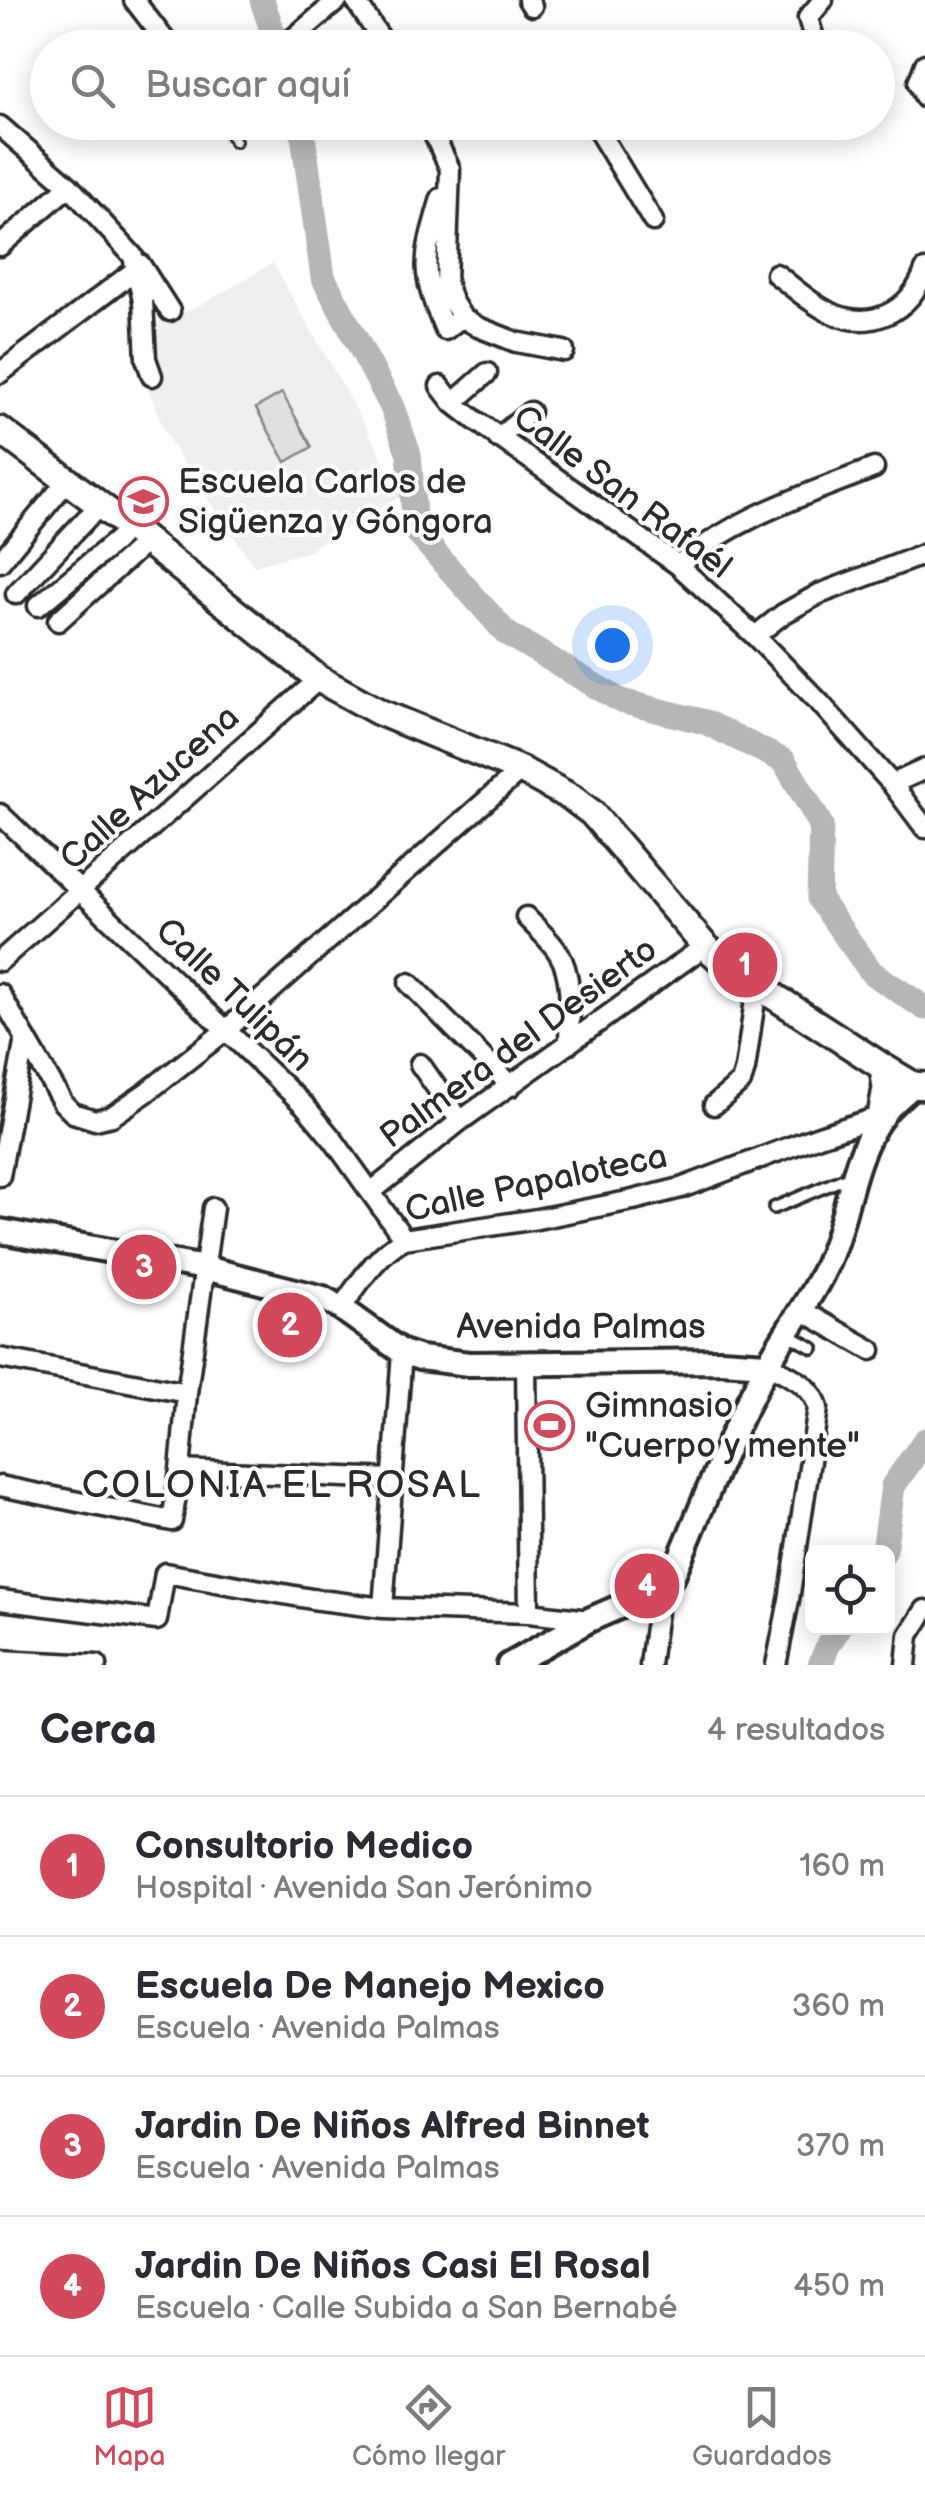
<!DOCTYPE html>
<html lang="es">
<meta charset="utf-8">
<style>
:root{--surface:#fff;--page:#f7f7f7;--text:#2b2b33;--muted:#7c7c81;--line:#e1e1e2;--accent:#d1495b}
body{margin:0;font-family:"Balsamiq Sans",sans-serif;background:var(--page);color:var(--text)}
.controls{position:absolute;right:30px;bottom:30px;display:grid;overflow:hidden;border-radius:15px;box-shadow:0 5px 25px #0003}
.controls button{width:90px;height:90px;display:grid;place-items:center;padding:0;border:0;border-bottom:2px solid var(--line);background:var(--surface);color:var(--text);font:50px sans-serif}
.you{position:absolute;left:612px;top:645px;width:35px;height:35px;margin:-25px;border:8px solid #fff;border-radius:50%;background:#1a73e8;box-shadow:0 0 0 15px #1a73e833}
.badge{display:grid;place-items:center;width:65px;height:65px;border-radius:50%;background:var(--accent);color:#fff;font-size:32px;font-weight:700}
.pin{position:absolute;translate:-50% -50%;border:5px solid #fff;box-shadow:0 2px 10px #0006}
.list{margin:0;padding:0;list-style:none}
h2{display:flex;justify-content:space-between;align-items:center;height:130px;margin:0;padding:0 40px;font-size:42px}
h2 small{font-size:32px;font-weight:400;color:var(--muted)}
.list li{display:grid;grid-template-columns:65px 1fr auto;gap:30px;align-items:center;box-sizing:border-box;height:140px;padding:0 40px;border-top:2px solid var(--line)}
.list b{display:block;font-size:38px;white-space:nowrap}
.list p{margin:0;font-size:32px;white-space:nowrap;color:var(--muted)}
.list em{font-size:32px;font-style:normal;color:var(--muted)}
.icon{flex:none;width:55px;height:55px;fill:none;stroke:currentColor;stroke-width:2;stroke-linecap:round;stroke-linejoin:round}
.map{position:relative;flex:none;width:925px;height:1665px;overflow:hidden}
.search{position:absolute;background:var(--surface);box-shadow:0 5px 25px #0003;left:30px;right:30px;top:30px;height:110px;display:flex;align-items:center;gap:25px;box-sizing:border-box;padding:0 35px;border-radius:55px;color:var(--muted);font-size:38px}
.sheet{height:690px;background:var(--surface)}
nav{display:flex;justify-content:space-around;align-items:center;box-sizing:border-box;height:140px;border-top:2px solid var(--line);background:var(--surface);font-size:28px;color:var(--muted)}
nav a{display:grid;justify-items:center;gap:5px}
nav .on{color:var(--accent)}
.map>svg:first-child{display:block}
.built{fill:#efefef}
.pitch{fill:#e0e0e0;stroke:#868686;stroke-width:2.5}
.lines{fill:none;stroke-linecap:round;stroke-linejoin:round}
.river{stroke:#b6b6b6;stroke-width:25}
.service-casing{stroke:#2b2b2b;stroke-width:16}
.minor-casing{stroke:#2b2b2b;stroke-width:25}
.tertiary-casing{stroke:#2b2b2b;stroke-width:30}
.secondary-casing{stroke:#2b2b2b;stroke-width:32}
.service{stroke:#fff;stroke-width:9}
.minor{stroke:#fff;stroke-width:18}
.tertiary{stroke:#fff;stroke-width:22}
.secondary{stroke:#fff;stroke-width:25}
.labels{text-anchor:middle;stroke-width:8;stroke-linejoin:round;paint-order:stroke}
.poi-label{font-size:35px;fill:#2b2b2b;stroke:#fff;text-anchor:start}
.street-label{font-size:35px;fill:#2b2b2b;stroke:#fff}
.neighbourhood-label{font-size:38px;letter-spacing:2.5px;fill:#2b2b2b;stroke:#fff}
</style>
<div class="map">
<svg width="925" height="1665" viewBox="0 0 925 1665">
<rect width="100%" height="100%" fill="#fff"/>
<filter id="ink" filterUnits="userSpaceOnUse"><feTurbulence type="fractalNoise" baseFrequency=".01" numOctaves="2"/><feDisplacementMap in="SourceGraphic" scale="20" xChannelSelector="R" yChannelSelector="G"/><feConvolveMatrix kernelMatrix="1 2 1 2 8 2 1 2 1" color-interpolation-filters="sRGB"/></filter>
<g filter="url(#ink)">
<path class="built" d="M273,263l104,184 23,50 -60,33 -31,21 -55,15 -65,-94 -25,-41 -16,-43 -6,-31 2,-29 53,-21z"/>
<path class="pitch" d="M282,393l30,54 -26,15 -30,-54z"/>
<g class="lines">
<path class="river" d="M262,0l16,48
M301,122l22,155 69,130 17,47 6,76 91,103 115,68 84,21 79,39 37,64 -2,74 53,74 53,35
M884,1552l9,-66 32,-46
M820,1665l9,-22 10,-15"/>
<defs>
<path id="service" d="M224,122l11,19
M774,1208l74,-31
M789,1335l24,13"/>
<path id="minor" d="M134,0l37,48
M355,0l32,48
M528,0l4,6
M659,46l2,2
M282,48l56,-48
M817,48l-9,-30 15,-18
M925,64l-7,19 7,15
M428,122l22,47 -4,113 6,19 10,16 16,10 38,15 48,9
M593,122l60,99
M0,126l69,60 64,70 10,45 3,58 6,17
M597,129l19,-7
M441,198c-18,62 -22,72 4,132l17,-13
M0,246l69,-60
M140,264l30,47
M776,274c17,13 34,29 53,38 42,20 81,0 96,-42
M0,373l141,-107
M440,386l13,17 22,17 203,145 77,71 65,67 72,81 33,44
M453,403l34,-30
M498,438l32,-26
M0,562l67,-81
M678,565c60,-49 125,-69 196,-97
M16,594l71,-76 14,-12
M38,606l78,-65 13,-14
M58,621l89,-80
M755,636l28,-22 36,-20 106,-40
M892,784l33,-15
M0,814l304,291 30,36 70,98
M526,917c11,12 25,23 33,37 15,24 10,63 10,90
M0,961l319,-282
M409,983l102,103
M0,994l63,109 10,10 22,7 17,-4 35,-24 78,-61 296,-261
M420,1064l40,57
M714,1105l27,-23 4,-13 12,-83
M0,1176l25,-138
M371,1192l89,-71 245,-175
M341,1308c19,-26 35,-53 63,-69l133,-20 96,-19 48,-12 138,-52 62,-20
M801,1310l70,40
M0,1358l187,35
M767,1364c20,11 46,20 51,44l-29,192 -13,65
M526,1365l3,248
M180,1470l212,9
M0,1486l172,35 8,-51 7,-77 26,-185
M0,1600l157,20 8,-47 147,26 71,9 146,5 60,7
M383,1608l19,-256
M0,1660l97,5
M650,1665l10,-76
M906,1665l3,-30 16,-25"/>
<path id="tertiary" d="M0,1231l205,37 118,30 18,10 61,44 18,6 49,6 252,-3 46,3
M509,1665l80,-45 71,-31 13,-14c30,-70 57,-143 94,-209 17,-32 39,-60 55,-92 26,-50 26,-111 59,-157 8,-12 22,-22 32,-32"/>
<path id="secondary" d="M0,430l129,97 190,152 60,33 142,58 51,28 20,15 113,133 24,21 154,100 30,18 12,1
M881,1116l5,-28 -3,-21"/>
</defs>
<use href="#service" class="service-casing"/>
<use href="#minor" class="minor-casing"/>
<use href="#tertiary" class="tertiary-casing"/>
<use href="#secondary" class="secondary-casing"/>
<use href="#service" class="service"/>
<use href="#minor" class="minor"/>
<use href="#tertiary" class="tertiary"/>
<use href="#secondary" class="secondary"/>
</g>
</g>
<defs>
<symbol id="school-ring" viewBox="-11 -11 22 22"><circle r="9.5" fill="#fff" stroke="#d1495b" stroke-width="1.5"/><path d="M0-5L7-2L0 1L-7-2ZM-4 1L0 2.5L4 1V4Q0 6-4 4Z" fill="#d1495b"/></symbol>
<symbol id="stadium-ring" viewBox="-11 -11 22 22"><circle r="9.5" fill="#fff" stroke="#d1495b" stroke-width="1.5"/><path d="M0-5a6.5 5 0 1 0 0 10a6.5 5 0 1 0 0-10ZM-3.5-1.8h7v3.6h-7Z" fill="#d1495b"/></symbol>
</defs>
<g fill-rule="evenodd">
<use href="#school-ring" x="116" y="474" width="55" height="55"/>
<use href="#stadium-ring" x="522" y="1398" width="55" height="55"/>
</g>
<g class="labels">
<g class="poi-label">
<text x="178" y="493">Escuela Carlos de<tspan x="178" dy="40">Sigüenza y Góngora</tspan></text>
<text x="585" y="1417">Gimnasio<tspan x="585" dy="40">"Cuerpo y mente"</tspan></text>
</g>
<g class="street-label">
<text transform="translate(623 491) rotate(37)" y="12">Calle San Rafaél</text>
<text transform="translate(149 787) rotate(-42)" y="12">Calle Azucena</text>
<text transform="translate(235 994) rotate(44)" y="12">Calle Tulipán</text>
<text transform="translate(518 1042) rotate(-36)" y="12">Palmera del Desierto</text>
<text transform="translate(536 1182) rotate(-12)" y="12">Calle Papaloteca</text>
<text x="581" y="1338">Avenida Palmas</text>
</g>
<g class="neighbourhood-label">
<text x="282" y="1497">COLONIA EL ROSAL</text>
</g>
</g>
</svg>
<div class="controls">
<button><svg class="icon" aria-label="locate" viewBox="0 0 24 24"><circle cx="12" cy="12" r="6"/><path d="M12 2v4M12 18v4M2 12h4M18 12h4"/></svg></button>
</div>
<div class="you"></div>
<div class="pin badge" style="left:745px;top:965px">1</div>
<div class="pin badge" style="left:290px;top:1325px">2</div>
<div class="pin badge" style="left:144px;top:1267px">3</div>
<div class="pin badge" style="left:647px;top:1586px">4</div>
<div class="search"><svg class="icon" aria-label="search" viewBox="0 0 24 24"><circle cx="10" cy="10" r="6"/><path d="M15 15l6 6"/></svg>Buscar aquí</div>
</div>
<section class="sheet">
<h2>Cerca<small>4 resultados</small></h2>
<ul class="list">
<li><span class="badge">1</span><div><b>Consultorio Medico</b><p>Hospital · Avenida San Jerónimo</p></div><em>160 m</em></li>
<li><span class="badge">2</span><div><b>Escuela De Manejo Mexico</b><p>Escuela · Avenida Palmas</p></div><em>360 m</em></li>
<li><span class="badge">3</span><div><b>Jardin De Niños Alfred Binnet</b><p>Escuela · Avenida Palmas</p></div><em>370 m</em></li>
<li><span class="badge">4</span><div><b>Jardin De Niños Casi El Rosal</b><p>Escuela · Calle Subida a San Bernabé</p></div><em>450 m</em></li>
</ul>
</section>
<nav>
<a class="on"><svg class="icon" aria-label="map" viewBox="0 0 24 24"><path d="M3 6l6-2 6 2 6-2v14l-6 2-6-2-6 2zM9 4v14M15 6v14"/></svg>Mapa</a>
<a><svg class="icon" aria-label="directions" viewBox="0 0 24 24"><path d="M12 3l9 9-9 9-9-9zM9 14v-3h6M13 9l2 2-2 2"/></svg>Cómo llegar</a>
<a><svg class="icon" aria-label="saved" viewBox="0 0 24 24"><path d="M7 4h10v16l-5-4-5 4z"/></svg>Guardados</a>
</nav>
